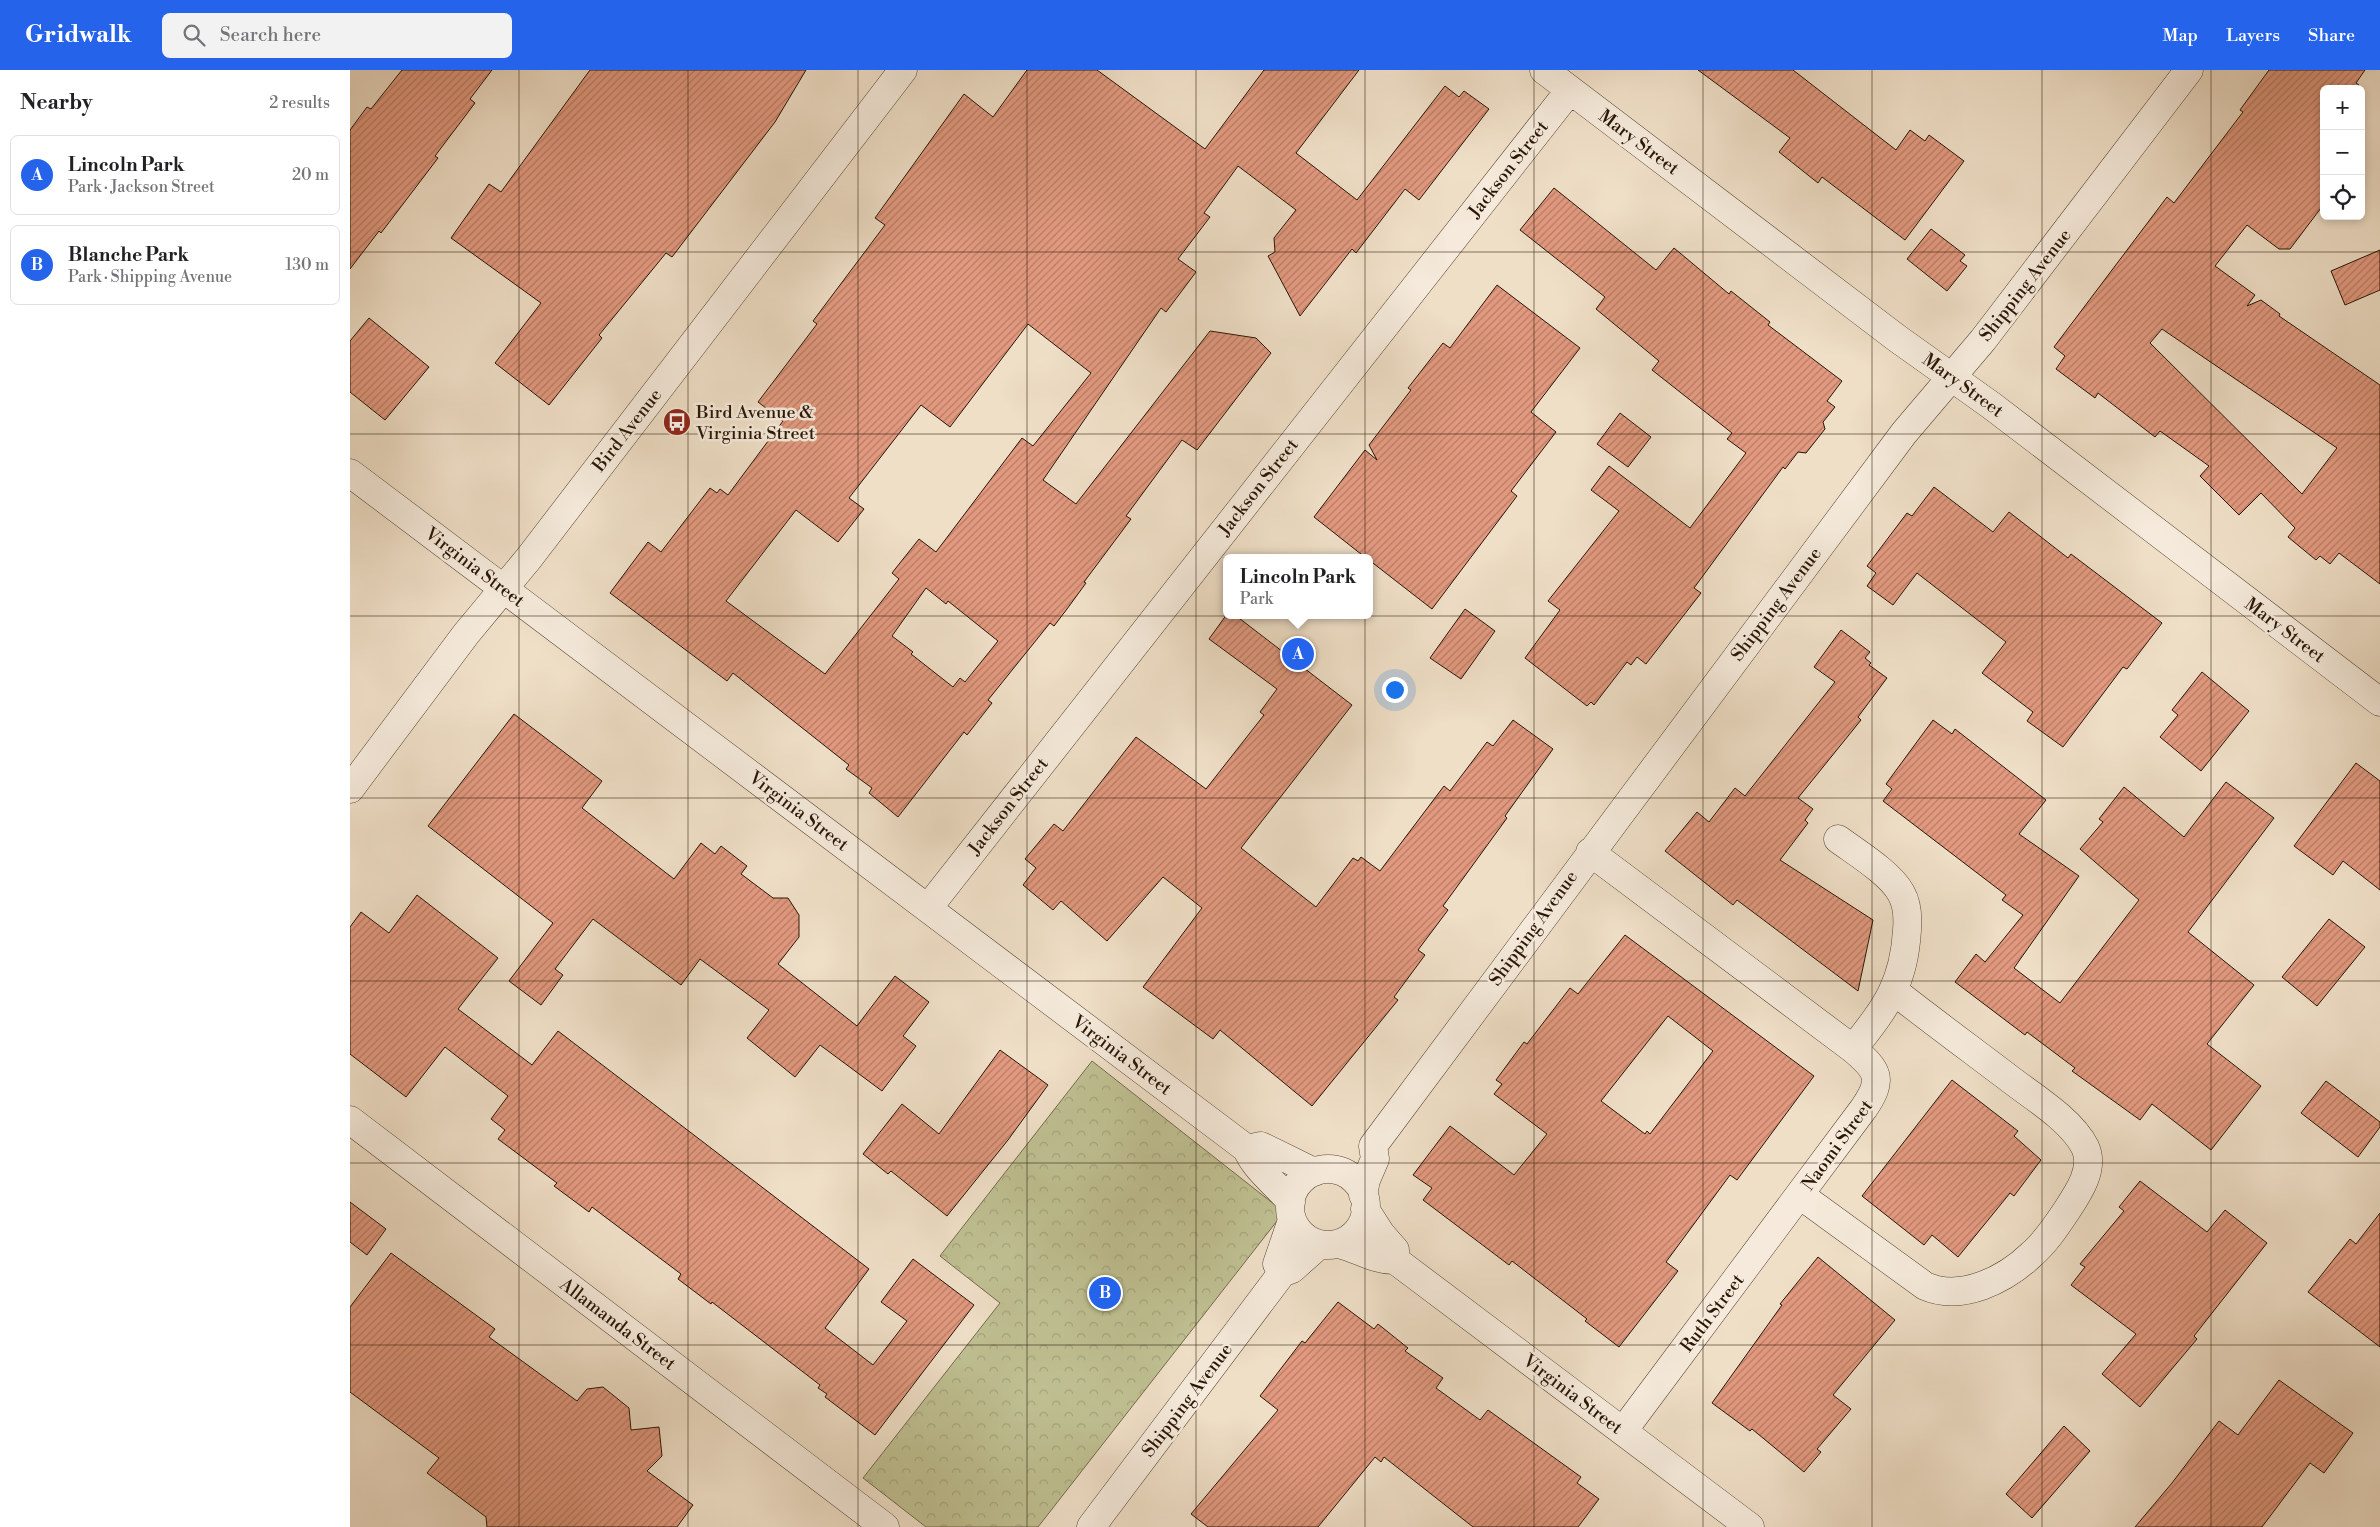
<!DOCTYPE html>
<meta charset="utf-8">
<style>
:root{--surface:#fff;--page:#f2f2f2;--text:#202124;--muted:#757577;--line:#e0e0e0;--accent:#2563eb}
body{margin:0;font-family:"Libre Bodoni",serif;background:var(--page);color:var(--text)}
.controls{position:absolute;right:15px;top:15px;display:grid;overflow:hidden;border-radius:8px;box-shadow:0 2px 8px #0003}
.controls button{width:45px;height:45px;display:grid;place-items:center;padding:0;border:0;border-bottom:1px solid var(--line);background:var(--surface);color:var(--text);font:25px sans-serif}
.you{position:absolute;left:1044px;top:619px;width:18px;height:18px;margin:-12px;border:4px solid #fff;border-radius:50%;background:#1a73e8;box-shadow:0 0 0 8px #1a73e833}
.badge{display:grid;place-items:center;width:32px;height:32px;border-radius:50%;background:var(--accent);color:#fff;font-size:16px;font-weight:700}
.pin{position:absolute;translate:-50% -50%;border:2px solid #fff;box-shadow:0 1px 5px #0006}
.popup{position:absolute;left:873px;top:484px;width:150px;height:65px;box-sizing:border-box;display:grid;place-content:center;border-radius:8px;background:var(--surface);filter:drop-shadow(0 1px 4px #0005);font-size:16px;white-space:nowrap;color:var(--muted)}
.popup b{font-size:19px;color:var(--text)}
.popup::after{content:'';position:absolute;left:50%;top:100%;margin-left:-10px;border:10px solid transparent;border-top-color:var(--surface)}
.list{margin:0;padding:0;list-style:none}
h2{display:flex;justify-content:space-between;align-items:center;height:65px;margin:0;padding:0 20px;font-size:21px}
h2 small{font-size:16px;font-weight:400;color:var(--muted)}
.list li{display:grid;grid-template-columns:32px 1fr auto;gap:15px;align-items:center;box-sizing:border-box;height:80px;margin:0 10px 10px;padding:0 10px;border:1px solid var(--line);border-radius:8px}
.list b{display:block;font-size:19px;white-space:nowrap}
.list p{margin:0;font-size:16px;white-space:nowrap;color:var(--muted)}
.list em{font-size:16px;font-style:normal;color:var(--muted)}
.icon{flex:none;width:28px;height:28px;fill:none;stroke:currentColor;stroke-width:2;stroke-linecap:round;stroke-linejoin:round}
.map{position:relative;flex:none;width:2030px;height:1457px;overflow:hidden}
header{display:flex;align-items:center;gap:30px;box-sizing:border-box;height:70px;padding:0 25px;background:var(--accent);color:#fff}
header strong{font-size:24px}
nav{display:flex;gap:28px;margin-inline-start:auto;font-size:18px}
.search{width:350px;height:45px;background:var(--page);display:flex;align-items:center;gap:12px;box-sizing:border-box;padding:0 18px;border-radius:8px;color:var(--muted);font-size:19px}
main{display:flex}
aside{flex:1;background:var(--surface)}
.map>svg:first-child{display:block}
.park{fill:url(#park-crowns);stroke:#746b4c}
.building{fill:url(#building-hatch);stroke:#291606;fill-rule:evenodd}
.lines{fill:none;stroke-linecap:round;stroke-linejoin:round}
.minor-casing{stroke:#5a4836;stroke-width:29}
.tertiary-casing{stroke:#5a4836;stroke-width:29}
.minor{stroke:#f5eadb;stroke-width:28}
.tertiary{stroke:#f5eadb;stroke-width:28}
.grid{fill:none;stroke:#291606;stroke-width:1;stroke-opacity:0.55}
.labels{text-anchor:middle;stroke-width:5;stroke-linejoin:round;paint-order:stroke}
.street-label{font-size:18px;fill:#291606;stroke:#f5eadb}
.poi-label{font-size:18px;fill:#291606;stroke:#f5eadb;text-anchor:start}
</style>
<header>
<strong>Gridwalk</strong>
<div class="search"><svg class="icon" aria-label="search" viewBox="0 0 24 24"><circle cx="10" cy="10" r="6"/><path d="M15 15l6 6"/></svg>Search here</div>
<nav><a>Map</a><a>Layers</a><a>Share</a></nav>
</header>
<main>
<aside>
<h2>Nearby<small>2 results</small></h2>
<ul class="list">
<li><span class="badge">A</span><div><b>Lincoln Park</b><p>Park · Jackson Street</p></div><em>20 m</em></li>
<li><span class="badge">B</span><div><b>Blanche Park</b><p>Park · Shipping Avenue</p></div><em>130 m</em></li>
</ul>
</aside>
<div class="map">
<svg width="2030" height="1457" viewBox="0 0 2030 1457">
<defs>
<pattern id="park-crowns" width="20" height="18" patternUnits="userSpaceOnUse" patternTransform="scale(1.25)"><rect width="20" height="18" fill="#bfc092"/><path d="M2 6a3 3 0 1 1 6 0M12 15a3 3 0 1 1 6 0" fill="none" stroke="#a4a47c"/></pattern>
<pattern id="building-hatch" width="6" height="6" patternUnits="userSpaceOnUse" patternTransform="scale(1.25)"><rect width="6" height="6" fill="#e2997f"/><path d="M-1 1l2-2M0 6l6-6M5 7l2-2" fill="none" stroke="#b77c66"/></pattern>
</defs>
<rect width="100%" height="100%" fill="#efdfc7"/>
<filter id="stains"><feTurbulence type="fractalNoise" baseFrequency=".004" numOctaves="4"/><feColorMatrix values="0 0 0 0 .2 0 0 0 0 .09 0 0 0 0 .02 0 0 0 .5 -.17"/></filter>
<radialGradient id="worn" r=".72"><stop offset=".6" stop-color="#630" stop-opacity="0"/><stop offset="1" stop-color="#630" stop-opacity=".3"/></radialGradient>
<path class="park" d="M742,991l192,151 -246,315h-112l-63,-49 137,-175 -60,-47z"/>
<path class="building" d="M52,0h90l-22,29 5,4 -40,53 3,2 -57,75 -2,-2 -29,38v-139l17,-23 4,2z
M240,0h216l-31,52 -103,135 -6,-4 -67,82 3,3 -53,67 -54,-42 46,-60 -90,-65 38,-54 12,8z
M677,0h70l108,79 59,-79h95l-63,83 61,47 88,-114 14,11 5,-6 25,18 -70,91 -14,-11 -49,64 -4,-4 -52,67 -32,-60 7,-4 -1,-14 22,-28 -58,-44 -34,47 6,4 -32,42 18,13 -30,40 -5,-4 -118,172 33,24 134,-173 46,7 15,15 -74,97 -15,-10 -56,76 5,3 -47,63 2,1 -19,26 -13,17 -4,-3 -62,77 4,3 -25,32 -3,-3 -66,85 -29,-24 3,-5 -26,-19 3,-4 -116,-92 -6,8 -117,-88 38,-51 13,10 49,-64 7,5 3,-4 8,6 55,-74 -25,-19 59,-78 -4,-3 72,-96 -10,-7 89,-124 29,23zM678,254l63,49 -58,73 -11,-8 -86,114 -17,-13 -27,34 7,6 -74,95 -99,-73 70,-91 42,32 26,-33 -15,-11 72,-93 29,22zM576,518l20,16 2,-3 50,40 -33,41 -5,-4 -7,9 -42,-33 2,-2 -21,-16z
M1348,0h95l103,80 14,-20 15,11 4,-6 35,26 -59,79 -83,-63 -4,6 -39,-31 11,-14z
M1919,0h96l-9,13 3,2 -3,4h-32v115l-34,45h-11l-32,-24 -32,41 40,29 -8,11 14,-6 19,14 -1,2 101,69v199l-41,-31 -9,11 -10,-8 -4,4 -28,-23 7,-9 -34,-35 -22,22 -39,-39 9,-10 -49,-35 -5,6 -57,-44 -3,5 -39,-29 9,-13 -11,-9 113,-150 7,6 69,-91 -3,-2zM1812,259l175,119 -35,46 -152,-151z
M1204,118l102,82 18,-22 55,46 2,-3 39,31 -2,3 74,56 -15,20 8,6 -12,15 2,7 -19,24 -8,-1 -13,17 -2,-2 -89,121 7,5 -55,71 -9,-7 -6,8 -4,-3 -33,43 -3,-3 -4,4 -62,-48 35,-48 -12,-9 71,-90 -28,-21 18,-24 81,62 56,-75 -19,-14 5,-6 -80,-63 7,-9 -63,-52 9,-12 -85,-67z
M1581,159l34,26 -5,6 7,5 -20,25 -40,-32z
M2030,180v40l-35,15 -14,-34z
M1147,215l83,63 -49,64 25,20 -45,59 6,5 -85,113 -63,-49v-2h-3l-52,-41 51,-67 12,10 -8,-15 42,-55 -3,-2 35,-45 7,5z
M19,248l60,49 -44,53 -35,-28v-51z
M1270,343l31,24 -23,30 -31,-23z
M1584,417l59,45 16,-20 59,46 3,-4 91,69 -35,46 -4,-2 -60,80 -36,-26 6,-9 -51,-39 24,-31 -89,-69 -24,32 -26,-19 9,-13 -9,-7 40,-53 5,3z
M1115,539l30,22 -34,48 -31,-21z
M877,544l8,1 117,90 -111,143 75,59 37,-49 5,3 3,-4 19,14 64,-85 6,5 37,-49 6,4 20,-26 40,29 -48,67 2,2 -64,88 5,4 -30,40 7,5 -31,42 4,3 -86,106 -92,-76 -7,9 -70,-52 59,-79 -39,-31 -56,64 -46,-40 -8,9 -30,-25 13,-17 -11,-9 29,-35 9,7 73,-94 70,52 58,-74 -4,-3 17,-23 -68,-50z
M1491,560l29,22 -5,6 6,5 -2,2 18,13 -29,39 3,3 -63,78 15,11 -8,11 3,3 -28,37 93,60 -15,71 -121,-91 -4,5 -68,-54 32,-39 12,10 26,-34 10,8 90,-114 -21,-15z
M1852,602l47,39 -48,60 -41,-34 18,-22 -6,-5z
M164,644l88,67 -20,27 92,71 27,-36 14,11 6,-8 26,20 -6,8 32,24h15l11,17v22l-21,27 79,62 38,-50 34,26 -26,34 13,10 -34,45 -62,-46 -25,32 -48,-39 22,-28 -69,-51 -19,26 -88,-66 -38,50 8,6 -22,30 -32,-24 44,-58 -125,-97z
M1583,650l19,14 3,-5 91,71 -27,34 60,42 -65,92 46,35 79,-103 -59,-51 23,-27 -4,-3 25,-32 60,50 42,-55 48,36 -86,114 66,53 -47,59 54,42 -50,64 -59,-46 -12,16 -68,-49 3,-3 -48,-36 -2,3 -70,-53 21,-28 9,8 38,-47 -21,-15 4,-5 -123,-94 9,-12 -6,-5z
M2006,693l24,18v109l-37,-29 -10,14 -39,-29z
M67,825l81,63 -40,51 74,56 26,-34 311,238 -44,59 48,37 34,-44 -26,-19 32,-43 61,46 -99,130 -50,-38 2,-3 -9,-6 2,-3 -108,-83 -1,2 -33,-25 3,-5 -89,-67 -3,5 -35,-26 3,-3 -59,-44 7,-9 -14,-11 17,-23 -63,-49 -39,50 -56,-43v-127l11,-15 28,21z
M1979,849l36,28 -48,59 -35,-29z
M1275,865l189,141 -77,104 -7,-5 -64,87 12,9 -59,76 -34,-26 2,-2 -75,-58 -3,4 -86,-65 9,-12 -19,-13 37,-49 64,49 33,-41 -53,-40 8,-10 -6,-4 28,-38 3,2 43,-56 8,6zM1318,946l45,35 -63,83 -3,-3 -2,3 -44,-33z
M650,980l48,35 -40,55 -61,76 -56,-45 -3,3 -25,-20 39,-50 37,30z
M1602,1010l66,51 -4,5 27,24 -27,36 -4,-3 -52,64 -26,-22 -8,10 -62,-49z
M1976,1011l54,41v5l-22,30 -57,-44z
M1790,1111l67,51 18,-22 42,33 -73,93 3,3 -57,68 -38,-33 34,-40 -65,-49 14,-18 -5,-3 44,-53 -5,-4z
M0,1132l36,27 -19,26 -17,-13z
M2030,1143v134l-72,-55 42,-53 6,5z
M41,1183l104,76 -6,8 88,64 10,-12 16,-2 26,21 2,22 28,-3 3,29 -15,15 46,34 -16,22h-190l-1,-10 -59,-44 12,-15 -89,-66v-85z
M1468,1187l77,63 -62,75 18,14 -34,40 4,3 -17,20 -52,-43 -2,2 -38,-28 70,-98 -2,-1z
M988,1232l36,27 4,-5 30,24 -3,3 38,27 -7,10 44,32 8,-10 93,67 -4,6 22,16 -21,28h-105l-89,-70 -3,5 -6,-5 -57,70h-110l-17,-13 87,-104 -18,-14 42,-55 3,2z
M1929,1310l74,53 -29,40 -14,-10 -48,64h-127l37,-44 47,-62 19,14z
M1714,1356l26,25 -58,67 -26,-24z"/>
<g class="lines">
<defs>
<path id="minor" d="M1194,0l354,269 94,67 388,296
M0,403l897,676c7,19 30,36 44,53
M1488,769c19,14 52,34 63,54 7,12 7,25 6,37 -3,55 -22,78 -54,119
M1240,782l263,197c25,21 31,30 11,59l-241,323
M578,838l642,-818
M0,1050l535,407
M897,1079l14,-3 53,26
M940 1137a38 38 0 1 1 76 0a38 38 0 1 1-76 0Z
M1013,1125l3,-15 9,-21 -2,-13 531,-713 79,-93 206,-270
M1450,1125l125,91c36,16 80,-6 107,-32 14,-12 25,-29 35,-44 12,-18 28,-42 18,-63 -14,-28 -55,-52 -79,-71 -37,-28 -75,-56 -112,-85
M1015,1139l16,25 14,16v10
M989,1174c18,4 37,17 56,16l355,267
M932,1203l-5,-9 15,-44
M741,1457l191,-254 10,-4 28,-25"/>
<path id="tertiary" d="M0,719l116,-155 63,-76 374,-488"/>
</defs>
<use href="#minor" class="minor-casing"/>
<use href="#tertiary" class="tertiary-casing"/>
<use href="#minor" class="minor"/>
<use href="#tertiary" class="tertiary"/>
</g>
<path class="grid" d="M169,0v1457M338,0v1457M508,0v1457M677,0v1457M846,0v1457M1015,0v1457M1184,0v1457M1353,0v1457M1522,0v1457M1692,0v1457M1861,0v1457M0,182h2030M0,364h2030M0,546h2030M0,728h2030M0,911h2030M0,1093h2030M0,1275h2030"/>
<defs>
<symbol id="bus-disc" viewBox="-11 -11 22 22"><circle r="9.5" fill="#8f2418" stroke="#f5eadb"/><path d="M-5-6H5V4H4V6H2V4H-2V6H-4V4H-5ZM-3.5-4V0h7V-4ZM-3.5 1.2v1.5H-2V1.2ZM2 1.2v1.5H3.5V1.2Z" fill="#fff"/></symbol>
</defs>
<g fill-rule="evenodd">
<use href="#bus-disc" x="311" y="336" width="32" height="32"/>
</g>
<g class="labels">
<g class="street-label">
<text transform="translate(1289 72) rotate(37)" y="6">Mary Street</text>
<text transform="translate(1158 99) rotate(-52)" y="6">Jackson Street</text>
<text transform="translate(1675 215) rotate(-52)" y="6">Shipping Avenue</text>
<text transform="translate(1613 315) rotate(36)" y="6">Mary Street</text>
<text transform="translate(277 360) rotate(-52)" y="6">Bird Avenue</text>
<text transform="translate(908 417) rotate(-52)" y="6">Jackson Street</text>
<text transform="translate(125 497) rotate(37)" y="6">Virginia Street</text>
<text transform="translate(1426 534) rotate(-53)" y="6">Shipping Avenue</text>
<text transform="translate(1935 560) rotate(37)" y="6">Mary Street</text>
<text transform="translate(658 736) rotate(-52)" y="6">Jackson Street</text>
<text transform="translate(449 741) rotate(37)" y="6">Virginia Street</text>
<text transform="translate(1183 858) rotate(-54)" y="6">Shipping Avenue</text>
<text transform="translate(772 985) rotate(37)" y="6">Virginia Street</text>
<text transform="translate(1487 1075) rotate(-54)" y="6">Naomi Street</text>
<text transform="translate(1362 1243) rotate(-53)" y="6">Ruth Street</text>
<text transform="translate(268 1254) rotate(37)" y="6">Allamanda Street</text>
<text transform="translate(1223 1324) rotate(37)" y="6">Virginia Street</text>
<text transform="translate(837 1330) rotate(-53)" y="6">Shipping Avenue</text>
</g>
<g class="poi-label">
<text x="346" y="348">Bird Avenue &amp;<tspan x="346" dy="21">Virginia Street</tspan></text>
</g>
</g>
<rect width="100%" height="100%" filter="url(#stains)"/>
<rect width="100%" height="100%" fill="url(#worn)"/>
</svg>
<div class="controls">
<button>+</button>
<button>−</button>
<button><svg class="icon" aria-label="locate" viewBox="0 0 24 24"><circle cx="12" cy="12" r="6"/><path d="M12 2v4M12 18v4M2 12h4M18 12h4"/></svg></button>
</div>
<div class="you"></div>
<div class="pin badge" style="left:948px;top:584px">A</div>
<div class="popup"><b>Lincoln Park</b>Park</div>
<div class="pin badge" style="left:755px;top:1223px">B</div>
</div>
</main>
